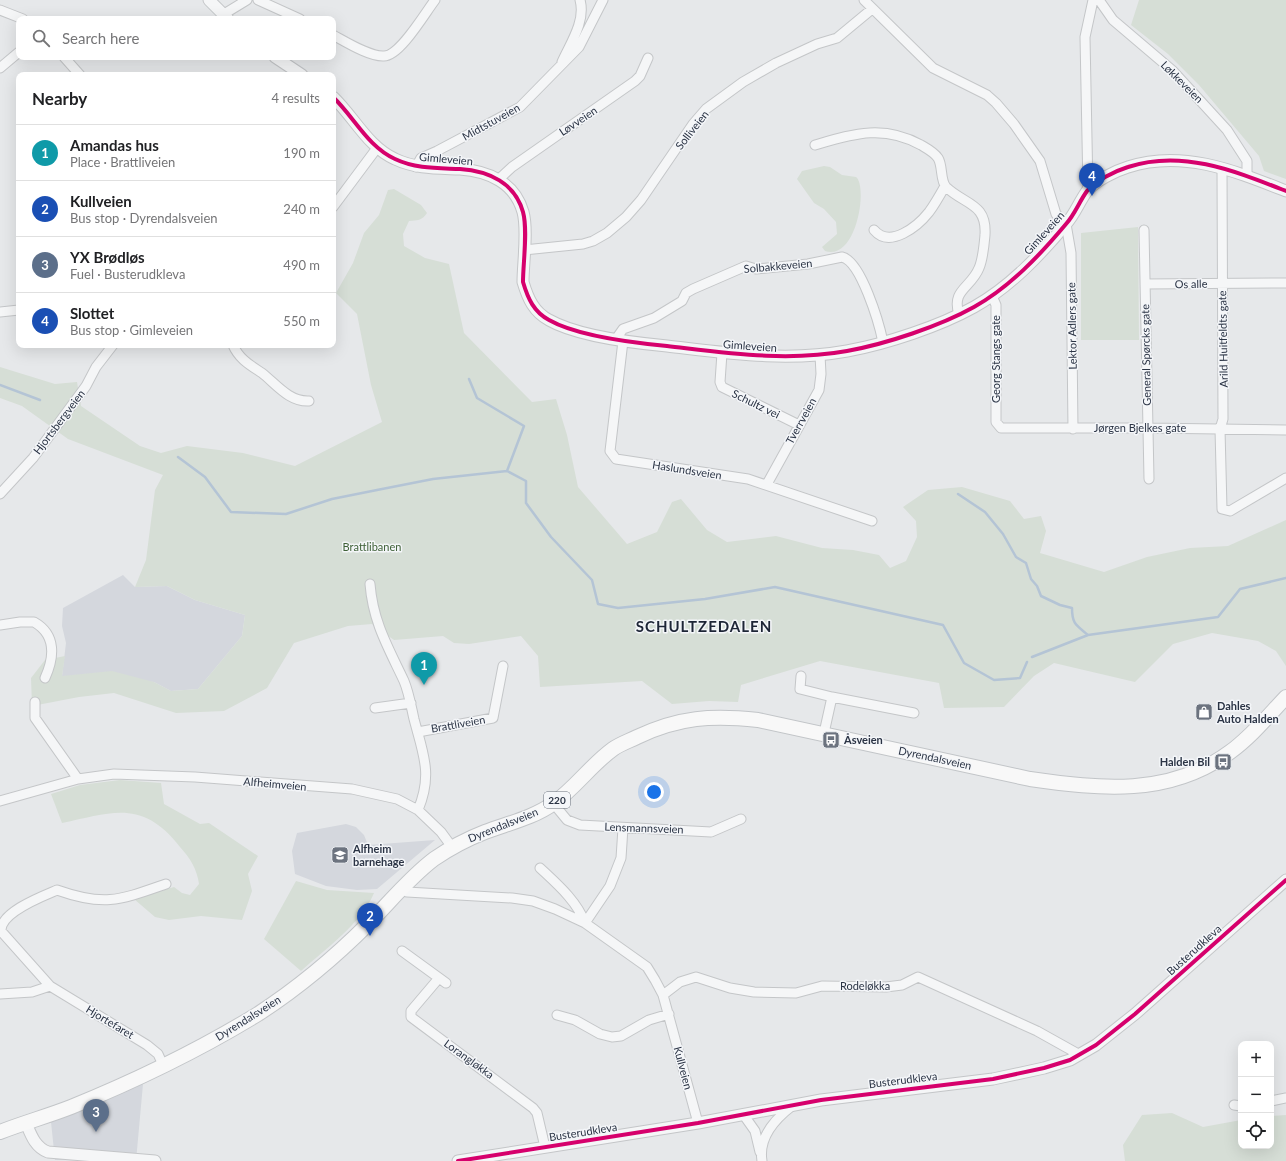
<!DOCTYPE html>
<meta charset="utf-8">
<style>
:root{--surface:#fff;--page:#f6f6f6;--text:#202124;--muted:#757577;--line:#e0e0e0;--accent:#6c737f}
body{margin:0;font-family:Lato,sans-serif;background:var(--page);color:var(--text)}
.controls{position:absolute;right:12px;bottom:12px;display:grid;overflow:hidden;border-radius:8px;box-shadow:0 4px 16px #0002}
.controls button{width:36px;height:36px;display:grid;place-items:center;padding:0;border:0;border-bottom:1px solid var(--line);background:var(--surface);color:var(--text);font:20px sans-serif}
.you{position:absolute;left:654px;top:792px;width:14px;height:14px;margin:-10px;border:3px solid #fff;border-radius:50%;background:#1a73e8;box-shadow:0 0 0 6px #1a73e833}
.badge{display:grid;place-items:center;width:26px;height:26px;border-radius:50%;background:var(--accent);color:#fff;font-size:13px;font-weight:700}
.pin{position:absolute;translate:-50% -33px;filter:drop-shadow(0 1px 2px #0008)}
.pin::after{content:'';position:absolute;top:21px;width:14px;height:12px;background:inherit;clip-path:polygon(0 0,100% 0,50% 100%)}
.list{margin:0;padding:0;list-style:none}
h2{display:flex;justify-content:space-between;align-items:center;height:52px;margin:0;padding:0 16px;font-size:17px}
h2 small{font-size:13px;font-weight:400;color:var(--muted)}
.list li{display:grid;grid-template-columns:26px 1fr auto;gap:12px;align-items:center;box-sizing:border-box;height:56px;padding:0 16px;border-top:1px solid var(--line)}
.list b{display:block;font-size:15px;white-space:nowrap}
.list p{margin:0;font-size:13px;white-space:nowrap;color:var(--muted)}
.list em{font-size:13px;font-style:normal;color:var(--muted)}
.icon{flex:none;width:22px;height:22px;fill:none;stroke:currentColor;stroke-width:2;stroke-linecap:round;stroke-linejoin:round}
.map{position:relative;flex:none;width:1286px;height:1161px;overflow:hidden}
.search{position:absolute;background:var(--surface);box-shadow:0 4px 16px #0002;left:16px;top:16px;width:320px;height:44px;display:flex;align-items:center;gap:10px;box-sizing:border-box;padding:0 14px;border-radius:8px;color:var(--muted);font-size:15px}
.panel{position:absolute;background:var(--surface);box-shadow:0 4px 16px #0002;left:16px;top:72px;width:320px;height:276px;border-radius:8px}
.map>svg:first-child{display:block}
.built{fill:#d4d7dd}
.green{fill:#d6ded6}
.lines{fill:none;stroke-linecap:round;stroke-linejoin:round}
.stream{stroke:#b4c4d5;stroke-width:2.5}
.minor-casing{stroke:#c4c6c8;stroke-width:11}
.tertiary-casing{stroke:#c4c6c8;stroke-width:13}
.primary-casing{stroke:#c2c5c8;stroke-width:16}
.minor{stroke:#f5f6f7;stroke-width:9}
.tertiary{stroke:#f5f6f7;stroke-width:11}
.primary{stroke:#f8f8f8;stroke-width:14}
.cycleway-casing{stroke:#f4f6f9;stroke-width:6}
.cycleway{stroke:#d6006c;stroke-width:4}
.labels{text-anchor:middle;stroke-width:3;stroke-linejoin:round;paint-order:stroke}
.shield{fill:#f4f6f9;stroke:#676e7b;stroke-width:1}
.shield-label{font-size:10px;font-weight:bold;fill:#2b3445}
.street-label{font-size:11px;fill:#2b3445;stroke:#f4f6f9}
.park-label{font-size:11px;fill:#3f6138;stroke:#f4f6f9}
.poi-label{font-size:11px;font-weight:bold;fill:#2b3445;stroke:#f4f6f9;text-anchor:start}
.district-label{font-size:15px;font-weight:bold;letter-spacing:1px;fill:#1d2536;stroke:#f4f6f9}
</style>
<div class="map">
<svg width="1286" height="1161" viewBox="0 0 1286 1161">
<rect width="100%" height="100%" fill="#e6e8ea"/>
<path class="built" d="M123,575l12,12 32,-1 28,14 50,15 -3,21 -44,53 -27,2 -17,-9 -92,-6 4,-33 -4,-17 1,-18z
M346,824l10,3 8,8 4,10 67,-5 -58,49 -20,1 -31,-4 -31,-12 -3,-23 5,-18z
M143,1084l-7,77 -81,-1 -4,-38z"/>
<path class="green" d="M1139,0h147v179l-22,-8 -5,-15 -60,-71 -31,-31 -37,-29z
M824,166l6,1 12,8 14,2c12,9 1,84 -31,74l-3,-4 15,-13 -1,-12 -12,-13 -10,-6 -17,-24 5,-8z
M394,189l27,16 6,8c-5,8 -10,7 -18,8l-6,13 1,12 21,12 24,6 15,69 68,69 24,-3 11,36 11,52 49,57 30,-12 15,-30 9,-3 26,31 20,12 49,-6 46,12 31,2 26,5 11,13 16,-7 11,-24 -1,-16 -13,-14 25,-17 34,-3 48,14 14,18 17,-3 5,15 -6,22 64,19 43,-15 43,-9 38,-2 58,-26v146l-10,-15 -18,-10 -46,-8 -39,11 -38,38 -81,-19 -20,13 -30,31 -60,1 -5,-25 -119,-22 -79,24 -3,17 -29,-1 -37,3 -30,-23 -102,6 -2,-31 -17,-20 -52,8 -15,-1 -11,-7 -49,4 -22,-16 -24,2 -54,17 -27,45 -43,23 -48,2 -62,-20 -35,4 -47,9 -1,-28 14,-18 20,-4 -3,20 50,-5 42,11 17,9 27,-2 44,-53 3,-21 -50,-15 -28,-14 -32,1 11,-27 9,-70 8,-15 -95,-36 -46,-33 -22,-8v-31l55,17 22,-2 4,24 59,40 21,7 26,-7 56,7 52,13 87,-44 -11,-37 -14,-71 -21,-21 17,-30 11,-30 15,-18 9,-25z
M1138,227l1,113h-58v-107z
M120,780l41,3 3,21 36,20 9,-1 49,33 -10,18 4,17 -10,29 -41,-4 -32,4 -14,-3 -21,-18 40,-12 8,6 8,2 9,-11c-2,-15 -9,-26 -19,-37 -37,-48 -67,-35 -118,-24l-11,-29 29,-9z
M296,881l31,9 47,3c-13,31 -48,55 -73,78l-37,-32z
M1172,1113l31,14 38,-7v26h30v-30l15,-1v46h-161l-2,-16 19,-30z"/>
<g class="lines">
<path class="stream" d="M469,379l8,19 47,28 -17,45 19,10v22l25,34 41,43 6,24 20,4 87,-9 70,-12 168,38 21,38 30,17 26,-2 7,-16
M0,385l40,15
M178,457l27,20 26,35 55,2 46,-15 45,-9 56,-11 74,-8
M958,494l27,18 18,22 13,23 10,6 5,16 6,7 4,10 19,9 12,3c0,16 4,17 16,27
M1032,657l56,-22 130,-18 22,-28 46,-11"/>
<defs>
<path id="minor" d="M258,0l42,19
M864,0l69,68 54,27 9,8 18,21 26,37 16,53 10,10 5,29 2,176
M1099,0l14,20 60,51 54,59 20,31v15
M0,10l23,9
M224,14l23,-14
M333,35c13,7 37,22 51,21 16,0 41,-43 51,-56
M64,57l16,18
M562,62c8,-18 24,-41 18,-62
M0,68l19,-16
M815,145c38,-11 68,-21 106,0 5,3 13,7 17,13 5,8 2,22 8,29 19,18 41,16 39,48 -1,11 -2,24 -6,33 -8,20 -28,22 -20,46
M416,167l5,-9 16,-7 83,-44 59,-60 24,-47
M1222,168l1,251 -3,10 2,80 8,2 56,-33
M499,179l13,-12 123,-86 5,-5 8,-18
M1088,190l-3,-153 8,-37
M333,207l44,-59
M874,230c16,19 44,-4 55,-18 6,-8 11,-17 16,-26
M1144,230l5,249
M524,250l59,-6 10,-3 14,-8 19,-16 15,-17 52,-76 13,-15 37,-27 33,-19 41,-19 20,-6 35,-29
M1145,284l141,-1
M992,296l4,9v117l5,6h147l138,2
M0,312l19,-2
M616,339l7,-10 31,-11 28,-17 4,-8 7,-4 53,-23 10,3 52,-5 34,-7c19,4 37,66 41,85
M623,341l-13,110 6,8 132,20 124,42
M233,345c6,14 17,20 29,28 14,11 27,29 47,28
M722,353l-2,29 2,5 77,38
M767,484l52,-94 2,-16 -1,-19
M0,494l33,-36 53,-72 10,-19 17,-22
M370,584c3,38 18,63 34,97 5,12 7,25 10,38 9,35 19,55 4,91
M0,625l20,-3h14c23,13 20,36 11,56
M801,676l-1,13 32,8
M35,702v16l43,61
M375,708l36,-5
M418,732l75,-14 10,-52
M824,733l8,-36 82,16
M0,801l78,-22 36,-5 81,3 157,12 45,10 21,11 23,22 11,15
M553,803l14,17 13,5 131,7 30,-13
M540,868c17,16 37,33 45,55
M402,887l5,5 105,6 21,3 22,8 30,14 62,44 8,13 8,15 35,128
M585,923l25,-37 11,-28 2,-30
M402,951l44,32
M439,978l-28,33v6l122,91 4,5 8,34
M50,986l97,59 11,9 5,11
M0,994l32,-2 18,-6 -49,-55c-1,-19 42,-35 56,-41 48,17 63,10 109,-6
M663,995l17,-13 16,-5 34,11 24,4 42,1 26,-7 64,1 16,-2 16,-8 119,54 43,24
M557,1015l18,5 25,14 12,3 9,-1 28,-16 20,-6
M1271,1101l15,-3
M1234,1105l7,1
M743,1114l12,17 5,21
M762,1161c-4,-24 13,-42 30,-55"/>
<path id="tertiary" d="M209,0l19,19
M275,57l27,18
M333,97c21,20 35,50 62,62 21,10 43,9 65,10 29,2 55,14 63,43 5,18 0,51 0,70 5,17 11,30 26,38 28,16 86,23 118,26 61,7 119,16 180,5 39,-7 93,-25 127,-44 36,-20 66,-52 92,-83 9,-10 13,-22 21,-33 8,-10 28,-20 41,-24 54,-18 107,4 158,24
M26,1123c5,12 9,24 22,29l107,9
M458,1161l240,-38 123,-23 172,-21 51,-11 26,-8 26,-15 39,-31 151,-134"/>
<path id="primary" d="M0,1132c23,-9 48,-16 71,-25 64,-26 128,-57 187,-93 40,-26 76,-56 110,-90 22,-22 41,-46 66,-65 16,-11 33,-20 51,-27 24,-9 48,-14 69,-29 22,-16 37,-38 59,-54 7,-5 16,-8 24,-12 42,-20 75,-22 121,-17l272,59c70,10 139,18 200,-27 21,-15 38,-36 56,-55"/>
</defs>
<use href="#minor" class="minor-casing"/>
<use href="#tertiary" class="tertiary-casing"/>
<use href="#primary" class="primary-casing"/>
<use href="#minor" class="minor"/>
<use href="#tertiary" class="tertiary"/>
<use href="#primary" class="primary"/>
<defs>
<path id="cycleway" d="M333,97c21,20 35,50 62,62 21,10 43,9 65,10 29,2 55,14 63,43 5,18 0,51 0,70 5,17 11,30 26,38 28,16 86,23 118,26 61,7 119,16 180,5 39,-7 93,-25 127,-44 36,-20 66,-52 92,-83 9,-10 13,-22 21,-33 8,-10 28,-20 41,-24 54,-18 107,4 158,24
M458,1161l240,-38 123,-23 172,-21 51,-11 26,-8 26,-15 39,-31 151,-134"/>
</defs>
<use href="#cycleway" class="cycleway-casing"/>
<use href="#cycleway" class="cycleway"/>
</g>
<defs>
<symbol id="shop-square" viewBox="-11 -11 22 22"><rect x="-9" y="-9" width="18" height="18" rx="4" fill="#6c737f" stroke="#f4f6f9"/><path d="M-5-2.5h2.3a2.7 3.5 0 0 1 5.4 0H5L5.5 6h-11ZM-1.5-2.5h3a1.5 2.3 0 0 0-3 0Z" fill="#fff"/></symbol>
<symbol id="bus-square" viewBox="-11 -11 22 22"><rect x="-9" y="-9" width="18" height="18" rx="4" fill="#6c737f" stroke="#f4f6f9"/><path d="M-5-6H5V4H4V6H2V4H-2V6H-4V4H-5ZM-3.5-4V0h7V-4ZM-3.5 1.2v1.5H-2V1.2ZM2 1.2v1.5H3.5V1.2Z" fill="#fff"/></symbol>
<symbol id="school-square" viewBox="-11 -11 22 22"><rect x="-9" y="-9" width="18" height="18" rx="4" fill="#6c737f" stroke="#f4f6f9"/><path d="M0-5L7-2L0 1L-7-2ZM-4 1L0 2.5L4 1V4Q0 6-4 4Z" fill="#fff"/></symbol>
</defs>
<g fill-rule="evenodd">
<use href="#shop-square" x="1194" y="702" width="20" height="20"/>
<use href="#bus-square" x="821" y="730" width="20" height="20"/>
<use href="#bus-square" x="1213" y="752" width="20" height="20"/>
<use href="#school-square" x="330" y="845" width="20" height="20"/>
</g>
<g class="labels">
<rect class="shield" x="544" y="792" width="26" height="16" rx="3"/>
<g class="shield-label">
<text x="557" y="804">220</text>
</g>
<g class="street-label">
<text transform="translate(1182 82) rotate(45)" y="4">Løkkeveien</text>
<text transform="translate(578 121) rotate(-34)" y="4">Løvveien</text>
<text transform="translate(491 122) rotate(-29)" y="4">Midtstuveien</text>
<text transform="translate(692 130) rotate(-52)" y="4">Solliveien</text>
<text transform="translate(446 159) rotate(5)" y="4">Gimleveien</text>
<text transform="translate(1044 233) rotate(-48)" y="4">Gimleveien</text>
<text transform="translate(778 266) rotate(-5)" y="4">Solbakkeveien</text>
<text transform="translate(1191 284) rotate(-1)" y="4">Os alle</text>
<text transform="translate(1072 326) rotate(-91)" y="4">Lektor Adlers gate</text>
<text transform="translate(1223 339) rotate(-91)" y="4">Arild Huitfeldts gate</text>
<text transform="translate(750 346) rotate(4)" y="4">Gimleveien</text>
<text transform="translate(1146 355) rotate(-91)" y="4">General Spørcks gate</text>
<text transform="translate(996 359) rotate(-90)" y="4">Georg Stangs gate</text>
<text transform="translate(756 404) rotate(26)" y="4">Schultz vei</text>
<text transform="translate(801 421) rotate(-61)" y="4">Tverrveien</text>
<text transform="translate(59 422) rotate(-53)" y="4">Hjortsbergveien</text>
<text x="1140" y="432">Jørgen Bjelkes gate</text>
<text transform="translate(687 470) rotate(9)" y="4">Haslundsveien</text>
<text transform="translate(458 724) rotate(-10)" y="4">Brattliveien</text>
<text transform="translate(935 758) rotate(12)" y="4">Dyrendalsveien</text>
<text transform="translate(275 784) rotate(5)" y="4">Alfheimveien</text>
<text transform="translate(503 825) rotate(-22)" y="4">Dyrendalsveien</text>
<text transform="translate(644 828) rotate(2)" y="4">Lensmannsveien</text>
<text transform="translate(1194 950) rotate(-42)" y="4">Busterudkleva</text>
<text x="865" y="990">Rodeløkka</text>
<text transform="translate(248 1018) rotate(-32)" y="4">Dyrendalsveien</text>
<text transform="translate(110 1022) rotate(31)" y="4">Hjortefaret</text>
<text transform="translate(469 1059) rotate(36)" y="4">Lorangløkka</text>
<text transform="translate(683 1068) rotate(75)" y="4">Kullveien</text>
<text transform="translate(903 1080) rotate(-7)" y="4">Busterudkleva</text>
<text transform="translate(583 1132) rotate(-9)" y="4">Busterudkleva</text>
</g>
<g class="park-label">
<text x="372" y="551">Brattlibanen</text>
</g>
<g class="poi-label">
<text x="1217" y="710">Dahles<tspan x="1217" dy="13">Auto Halden</tspan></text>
<text x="844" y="744">Åsveien</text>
<text x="1210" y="766" text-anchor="end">Halden Bil</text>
<text x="353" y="853">Alfheim<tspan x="353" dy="13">barnehage</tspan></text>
</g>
<g class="district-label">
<text x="704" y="632">SCHULTZEDALEN</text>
</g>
</g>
</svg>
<div class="controls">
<button>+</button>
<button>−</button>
<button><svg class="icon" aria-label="locate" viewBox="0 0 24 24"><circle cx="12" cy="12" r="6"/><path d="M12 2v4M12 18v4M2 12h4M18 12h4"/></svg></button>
</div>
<div class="you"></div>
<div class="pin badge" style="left:424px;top:685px;background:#0f9aa8">1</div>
<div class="pin badge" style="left:370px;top:936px;background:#1a4fb4">2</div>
<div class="pin badge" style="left:96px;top:1132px;background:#5c6f8a">3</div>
<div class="pin badge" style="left:1092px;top:196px;background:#1a4fb4">4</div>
<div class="search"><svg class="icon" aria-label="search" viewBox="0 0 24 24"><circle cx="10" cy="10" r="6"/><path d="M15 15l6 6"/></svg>Search here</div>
<section class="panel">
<h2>Nearby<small>4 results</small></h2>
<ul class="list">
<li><span class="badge" style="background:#0f9aa8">1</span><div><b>Amandas hus</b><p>Place · Brattliveien</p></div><em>190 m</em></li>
<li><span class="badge" style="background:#1a4fb4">2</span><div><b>Kullveien</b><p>Bus stop · Dyrendalsveien</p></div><em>240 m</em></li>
<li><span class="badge" style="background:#5c6f8a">3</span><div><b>YX Brødløs</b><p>Fuel · Busterudkleva</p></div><em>490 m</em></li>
<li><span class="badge" style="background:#1a4fb4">4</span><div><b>Slottet</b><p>Bus stop · Gimleveien</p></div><em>550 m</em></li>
</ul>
</section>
</div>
